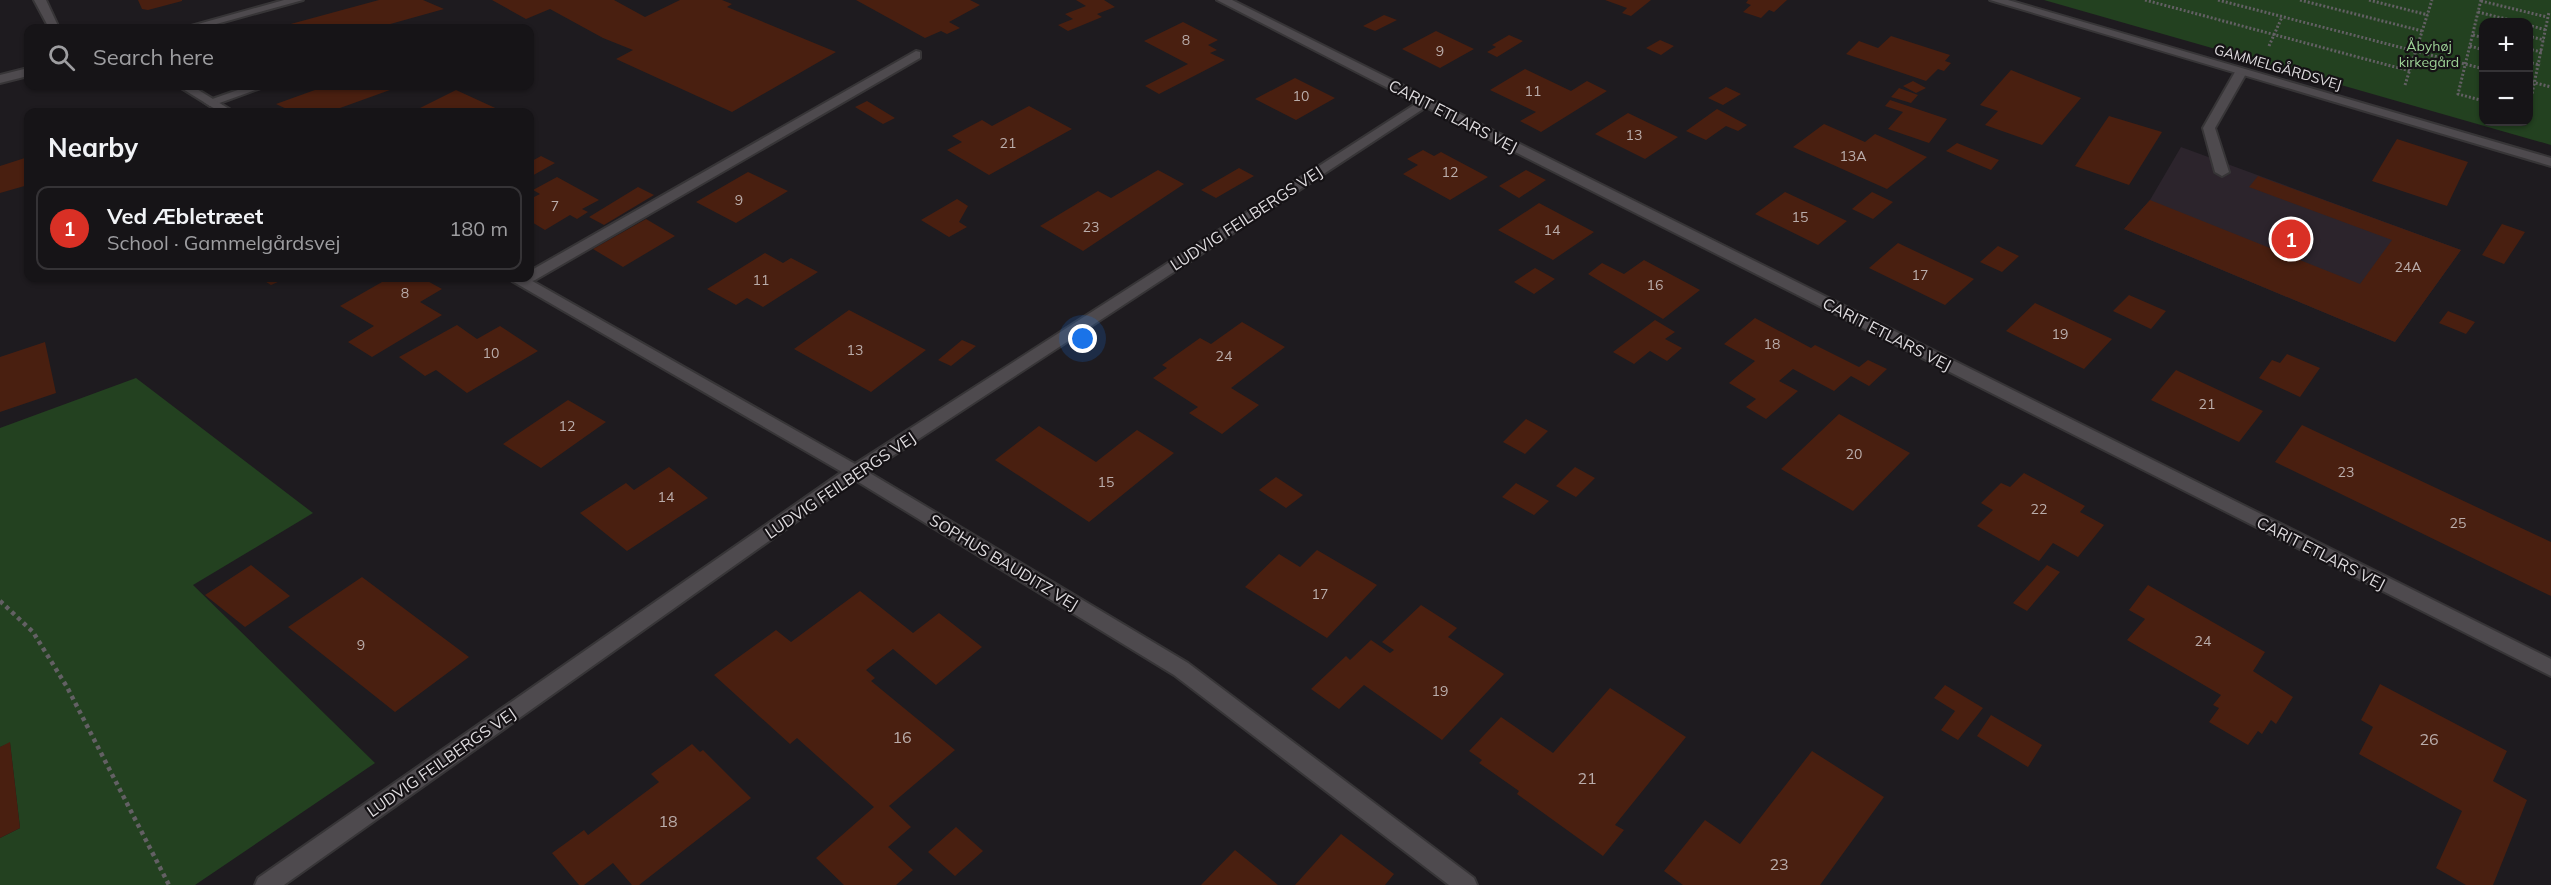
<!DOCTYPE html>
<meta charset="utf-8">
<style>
:root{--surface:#161417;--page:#1f1d20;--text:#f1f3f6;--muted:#9e9ea1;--line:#353336;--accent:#d93025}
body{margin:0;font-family:Mulish,sans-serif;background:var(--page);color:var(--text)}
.controls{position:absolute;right:18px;top:18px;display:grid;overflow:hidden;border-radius:12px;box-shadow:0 2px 4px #0004}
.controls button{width:54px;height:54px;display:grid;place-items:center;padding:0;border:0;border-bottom:2px solid var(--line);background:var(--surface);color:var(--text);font:30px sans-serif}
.you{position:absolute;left:1083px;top:339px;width:21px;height:21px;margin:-15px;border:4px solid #fff;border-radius:50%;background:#1a73e8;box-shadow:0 0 0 9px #1a73e833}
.badge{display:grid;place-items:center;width:39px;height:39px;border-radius:50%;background:var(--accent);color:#fff;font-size:20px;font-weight:700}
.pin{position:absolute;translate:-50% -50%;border:3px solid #fff;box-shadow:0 2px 6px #0006}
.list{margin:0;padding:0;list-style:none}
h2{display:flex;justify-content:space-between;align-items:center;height:78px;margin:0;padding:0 24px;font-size:26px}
h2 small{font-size:20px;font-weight:400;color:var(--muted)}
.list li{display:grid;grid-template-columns:39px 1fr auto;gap:18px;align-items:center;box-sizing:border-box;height:84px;margin:0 12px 12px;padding:0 12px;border:2px solid var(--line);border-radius:12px}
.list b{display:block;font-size:22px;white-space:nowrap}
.list p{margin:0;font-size:20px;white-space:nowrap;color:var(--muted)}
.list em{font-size:20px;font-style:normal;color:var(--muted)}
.icon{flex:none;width:33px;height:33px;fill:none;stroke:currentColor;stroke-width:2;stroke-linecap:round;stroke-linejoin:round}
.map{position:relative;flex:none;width:2551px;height:885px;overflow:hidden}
.search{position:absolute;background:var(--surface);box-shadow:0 2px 4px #0004;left:24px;top:24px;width:510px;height:66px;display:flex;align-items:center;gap:15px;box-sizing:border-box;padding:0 21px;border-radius:12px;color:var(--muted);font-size:22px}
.panel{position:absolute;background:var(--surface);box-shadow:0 2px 4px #0004;left:24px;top:108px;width:510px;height:174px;border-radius:12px}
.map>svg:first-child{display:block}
.built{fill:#2c242c}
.green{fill:#234120;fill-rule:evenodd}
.building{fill:#491f10}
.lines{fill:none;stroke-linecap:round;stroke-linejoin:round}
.service-casing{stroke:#373537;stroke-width:4}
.minor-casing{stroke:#373537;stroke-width:4}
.tertiary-casing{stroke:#373537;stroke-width:4}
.path-far1{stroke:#636064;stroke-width:3;stroke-dasharray:2 2;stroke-linecap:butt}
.path{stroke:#636064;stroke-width:4.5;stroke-dasharray:4 4;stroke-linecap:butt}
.service{fill:#4e4a4e;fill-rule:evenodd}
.minor{fill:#4e4a4e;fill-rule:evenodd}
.tertiary{fill:#4e4a4e;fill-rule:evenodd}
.labels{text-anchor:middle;stroke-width:4.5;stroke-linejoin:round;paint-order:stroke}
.number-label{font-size:14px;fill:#baadab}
.far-park-label{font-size:14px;fill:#9dd296;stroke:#151215}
.far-street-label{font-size:14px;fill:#dfdcdf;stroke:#151215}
.street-label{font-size:16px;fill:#dfdcdf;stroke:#151215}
.near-number-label{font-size:16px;fill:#baadab}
</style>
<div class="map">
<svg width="2551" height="885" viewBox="0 0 2551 885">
<rect width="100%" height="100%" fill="#1e1b1f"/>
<path class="built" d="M2181,147l280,103 -66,92 -271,-113 26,-29z"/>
<path class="green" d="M2044,0h507v145zM2484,22h44v100h-44z
M136,378l177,135 -120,72 182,178 -180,122h-195v-47l20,-10 -10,-85 -10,4v-319z"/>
<path class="building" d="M138,0h44v1l-34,9 -6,-1z
M379,0h44l21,9 -68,19h-100z
M492,0h122l31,17 35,-17h42l10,4 -5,3 109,45 -104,60 -116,-53 17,-9 -30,-12 -53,-29 -24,10z
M856,0h114l10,5 -31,17 11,6 -13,6 -6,-3 -16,7z
M1076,0h28l11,7 -18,7 5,3 -34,14 -10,-6 15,-6 -8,-5 21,-8z
M1605,0h46l-20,16 -9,-3 5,-5z
M1748,0h39l-13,12 -5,-2 -8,8 -18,-6 8,-7 -5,-2z
M1384,15l13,5 -22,11 -12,-5z
M1183,22l35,18 -10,5 9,5 -7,3 15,7 -66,34 -14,-8 43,-22 -44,-23z
M1436,31l38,18 -34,19 -38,-19z
M1509,35l14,6 -26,16 -10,-5 9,-5 -4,-2z
M1891,36l59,19 -5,6 6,2 -7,8 -6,-2 -12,12 -80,-27 13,-13 19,7z
M1660,40l14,6 -13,9 -15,-7z
M1525,69l46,22 16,-10 20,10 -66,41 -21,-11 16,-9 -46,-22z
M2011,70l70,28 -39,47 -57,-20 13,-14 -18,-6z
M1295,78l40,20 -39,22 -41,-21z
M1913,81l13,7 -10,5 -13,-7z
M326,86h75l-72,26h-36l-17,-8z
M1726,87l15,7 -18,11 -15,-7z
M1899,88l19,7 -7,8 -20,-6z
M456,90l48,22h-92z
M1890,100l57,19 -18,24 -41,-14 15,-17 -18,-6z
M867,101l28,17 -12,6 -28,-17z
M1029,106l43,23 -83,46 -42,-25 15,-8 -10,-6 30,-16 10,6z
M1717,109l30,16 -9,6 -12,-5 -20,14 -20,-9z
M1628,113l50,24 -33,22 -50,-25z
M2109,116l53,16 -33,53 -54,-19z
M1824,124l41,18 10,-8 52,23 -40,32 -94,-42z
M2397,139l71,23 -21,44 -75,-25z
M1957,143l42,17 -8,10 -45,-19z
M1423,150l11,6 7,-4 47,25 -38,23 -47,-26 15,-9 -11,-6z
M541,156l14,7 -25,14v-15z
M28,157v28l-28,8v-27z
M1239,168l15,8 -38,22 -15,-8z
M1158,170l26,14 -101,67 -43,-25 58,-35 13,7z
M1526,170l20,10 -27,18 -20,-12z
M748,172l40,19 -52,32 -40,-21z
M2258,176l203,74 -66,92 -271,-113 26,-29 210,84 32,-44 -143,-53z
M557,177l42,23 -17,9 6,3 -11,7 -7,-4 -25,15 -15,-9v-22l10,-5 -7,-4z
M638,187l16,8 -50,30 -15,-8z
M1785,192l62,29 -29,24 -63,-31z
M1872,192l21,10 -20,17 -21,-10z
M957,199l11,7 -9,16 8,5 -18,10 -28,-17z
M1539,203l55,29 -41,28 -55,-30z
M646,219l29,17 -52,31 -30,-18z
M2502,224l23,8 -21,32 -22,-9z
M1898,243l76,36 -29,26 -76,-37z
M1998,246l21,10 -17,16 -22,-10z
M765,253l18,10 8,-5 27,14 -55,35 -16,-9 -11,7 -29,-16z
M1644,260l56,30 -37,29 -75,-45 14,-11 22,11z
M1535,268l20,11 -21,15 -20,-12z
M260,278h27l-16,7z
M389,278h33l20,11 -22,13 22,13 -70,42 -24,-15 26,-16 -34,-20z
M2129,295l37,16 -15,18 -38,-18z
M2035,303l77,36 -28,30 -78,-38z
M849,310l77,40 -55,42 -77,-43z
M2448,311l27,11 -9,12 -27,-11z
M1755,318l56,30 4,-3 44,22 9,-7 19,9 -18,17 -18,-10 -17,15 -41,-22 -14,12 19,10 -32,28 -20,-12 10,-8 -27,-16 26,-22 -31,-17z
M1655,320l20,12 -10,7 17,9 -15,13 -17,-10 -16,13 -21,-12z
M1242,322l43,25 -54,41 28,17 -37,29 -33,-21 9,-6 -45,-29 14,-10 -5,-3 38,-27 11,6z
M457,325l20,14 23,-13 38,25 -71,42 -31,-23 -11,6 -26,-19z
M962,340l14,6 -25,20 -13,-6z
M45,342l11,51 -56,19v-55z
M2287,354l33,14 -20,29 -41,-19 13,-18 8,3z
M2176,370l87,41 -24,31 -88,-42z
M568,400l38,22 -65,46 -38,-24z
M1839,414l71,39 -57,58 -72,-42z
M1526,419l22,12 -23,23 -22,-12z
M2302,425l249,117v54l-276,-134z
M1039,426l57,36 41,-32 37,23 -85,69 -94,-62z
M669,467l39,31 -81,53 -47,-38 46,-30 8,7z
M1575,467l20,11 -19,19 -20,-11z
M2024,473l61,33 -5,6 24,13 -26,32 -25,-14 -14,18 -62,-35 16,-16 -12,-7 20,-20 9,4z
M1276,477l27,18 -17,13 -27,-18z
M1516,483l33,18 -15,14 -32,-18z
M1317,550l60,35 -50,53 -82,-51 34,-33 21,13z
M251,565l39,31 -45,31 -40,-32z
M2047,565l13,7 -33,39 -14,-8z
M362,577l107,80 -74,55 -107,-85z
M2148,585l117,67 -12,19 40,26 -17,27 -5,-4 -9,14 -4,-3 -10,14 -39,-23 10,-14 -6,-3 8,-10 -94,-55 18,-21 -16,-9z
M860,591l53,42 26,-20 43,34 -46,38 -43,-36 -27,21 9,8 -4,3 84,69 -66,56 22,21 -23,20 25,23 -17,15h-52l-28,-27 58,-51 -77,-69 -7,6 -76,-69 62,-45 15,12z
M1421,605l36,23 -9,9 56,37 -62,66 -78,-55 -25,24 -28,-20 35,-33 4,4 21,-20 19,13 4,-3 -12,-8z
M2380,684l127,67 -14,30 34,19 -34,85h-27l-30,-17 26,-57 -103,-57 14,-27 -12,-7z
M1945,685l38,23 -25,32 -17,-10 14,-19 -21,-13z
M1610,688l76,49 -71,88 9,5 -21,26 -86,-62 2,-3 -40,-28 3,-3 -13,-9 32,-34 52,36z
M1991,715l51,30 -14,22 -51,-31z
M10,742l10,86 -20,10v-91z
M692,744l8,8 3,-2 48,48 -112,87h-7l-19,-22 -29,22h-5l-27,-32 32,-23 4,5 71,-53 -8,-8z
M1812,751l72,46 -64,88h-137l-19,-14 41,-51 35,24z
M956,827l27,24 -28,25 -27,-24z
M1341,834l53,40 -9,11h-90z
M1235,850l43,35h-77z"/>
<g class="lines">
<defs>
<path id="service" d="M916,51l4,1v6l-385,222 -5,2 -7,-4h7v-7z
M2241,68l6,4 -32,56 14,44 -7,4 -7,-4 -12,-44 32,-56z
M249,86h17l-52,19 -4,1 -6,-4z"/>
<path id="minor" d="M34,0h12l13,28h-10z
M1217,0h15l1319,659v17l-1125,-569 -558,365 320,191 286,215 3,7h-28l-275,-210 -319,-195 -571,405h-29l3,-7 584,-406 -330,-191 -2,-3h17l328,186 562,-361z
M1990,0h18l543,158v8z
M178,86h14l42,26h-14z"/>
<path id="tertiary" d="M284,0h19l-101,28h-18z
M28,68v8l-28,7v-8z"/>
</defs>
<use href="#service" class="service-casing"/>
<use href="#minor" class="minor-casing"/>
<use href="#tertiary" class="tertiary-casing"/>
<path class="path-far1" d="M2145,0l265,71
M2218,0l266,69
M2300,0l122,31
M2369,0l59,15
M2481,0l-23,94 26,7
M2481,1l66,16
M2478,12l40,10
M2528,25l18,5
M2473,35l11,3
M2528,36l16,4
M2269,46l13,-29
M2470,46l14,4
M2528,49l14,3
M2528,62l12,3
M2528,81l23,6
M2405,85l27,-85
M2528,113l21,-101"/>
<path class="path" d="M0,601l33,31 34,55 102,198"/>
<use href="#service" class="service"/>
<use href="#minor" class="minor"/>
<use href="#tertiary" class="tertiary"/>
</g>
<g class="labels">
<g class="number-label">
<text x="1186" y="45">8</text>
<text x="1440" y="56">9</text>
<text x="1533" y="96">11</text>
<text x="1301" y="101">10</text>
<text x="1634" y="140">13</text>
<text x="1008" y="148">21</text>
<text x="1853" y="161">13A</text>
<text x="1450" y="177">12</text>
<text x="739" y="205">9</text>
<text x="555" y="211">7</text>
<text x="1800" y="222">15</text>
<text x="1091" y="232">23</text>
<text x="1552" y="235">14</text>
<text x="2408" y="272">24A</text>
<text x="1920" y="280">17</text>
<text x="761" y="285">11</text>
<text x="1655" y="290">16</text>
<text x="405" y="298">8</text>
<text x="2060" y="339">19</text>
<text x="1772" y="349">18</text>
<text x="855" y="355">13</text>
<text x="491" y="358">10</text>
<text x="1224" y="361">24</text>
<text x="2207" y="409">21</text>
<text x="567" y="431">12</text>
<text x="1854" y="459">20</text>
<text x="2346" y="477">23</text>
<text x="1106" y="487">15</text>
<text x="666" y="502">14</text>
<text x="2039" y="514">22</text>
<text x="2458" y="528">25</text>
<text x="1320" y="599">17</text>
<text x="2203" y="646">24</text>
<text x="361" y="650">9</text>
<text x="1440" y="696">19</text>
</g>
<g class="far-park-label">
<text x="2429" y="51">Åbyhøj<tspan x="2429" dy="16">kirkegård</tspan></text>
</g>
<g class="far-street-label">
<text transform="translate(2278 67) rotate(16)" y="5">GAMMELGÅRDSVEJ</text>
</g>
<g class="street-label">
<text transform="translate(1453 116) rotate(27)" y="6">CARIT ETLARS VEJ</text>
<text transform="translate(1246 218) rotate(-33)" y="6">LUDVIG FEILBERGS VEJ</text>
<text transform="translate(1887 334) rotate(27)" y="6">CARIT ETLARS VEJ</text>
<text transform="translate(840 485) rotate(-34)" y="6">LUDVIG FEILBERGS VEJ</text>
<text transform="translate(2321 553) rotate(27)" y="6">CARIT ETLARS VEJ</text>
<text transform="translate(1004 562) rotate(31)" y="6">SOPHUS BAUDITZ VEJ</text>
<text transform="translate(441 762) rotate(-35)" y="6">LUDVIG FEILBERGS VEJ</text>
</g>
<g class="near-number-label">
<text x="902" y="743">16</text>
<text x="2429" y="745">26</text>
<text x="1587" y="784">21</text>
<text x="668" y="827">18</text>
<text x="1779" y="870">23</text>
</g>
</g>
</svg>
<div class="controls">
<button>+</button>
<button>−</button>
</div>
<div class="you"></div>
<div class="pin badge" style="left:2291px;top:239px">1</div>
<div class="search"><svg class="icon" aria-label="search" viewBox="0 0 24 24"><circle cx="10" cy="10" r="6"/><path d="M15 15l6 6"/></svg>Search here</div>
<section class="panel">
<h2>Nearby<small></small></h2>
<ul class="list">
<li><span class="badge">1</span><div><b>Ved Æbletræet</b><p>School · Gammelgårdsvej</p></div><em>180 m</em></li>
</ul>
</section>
</div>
